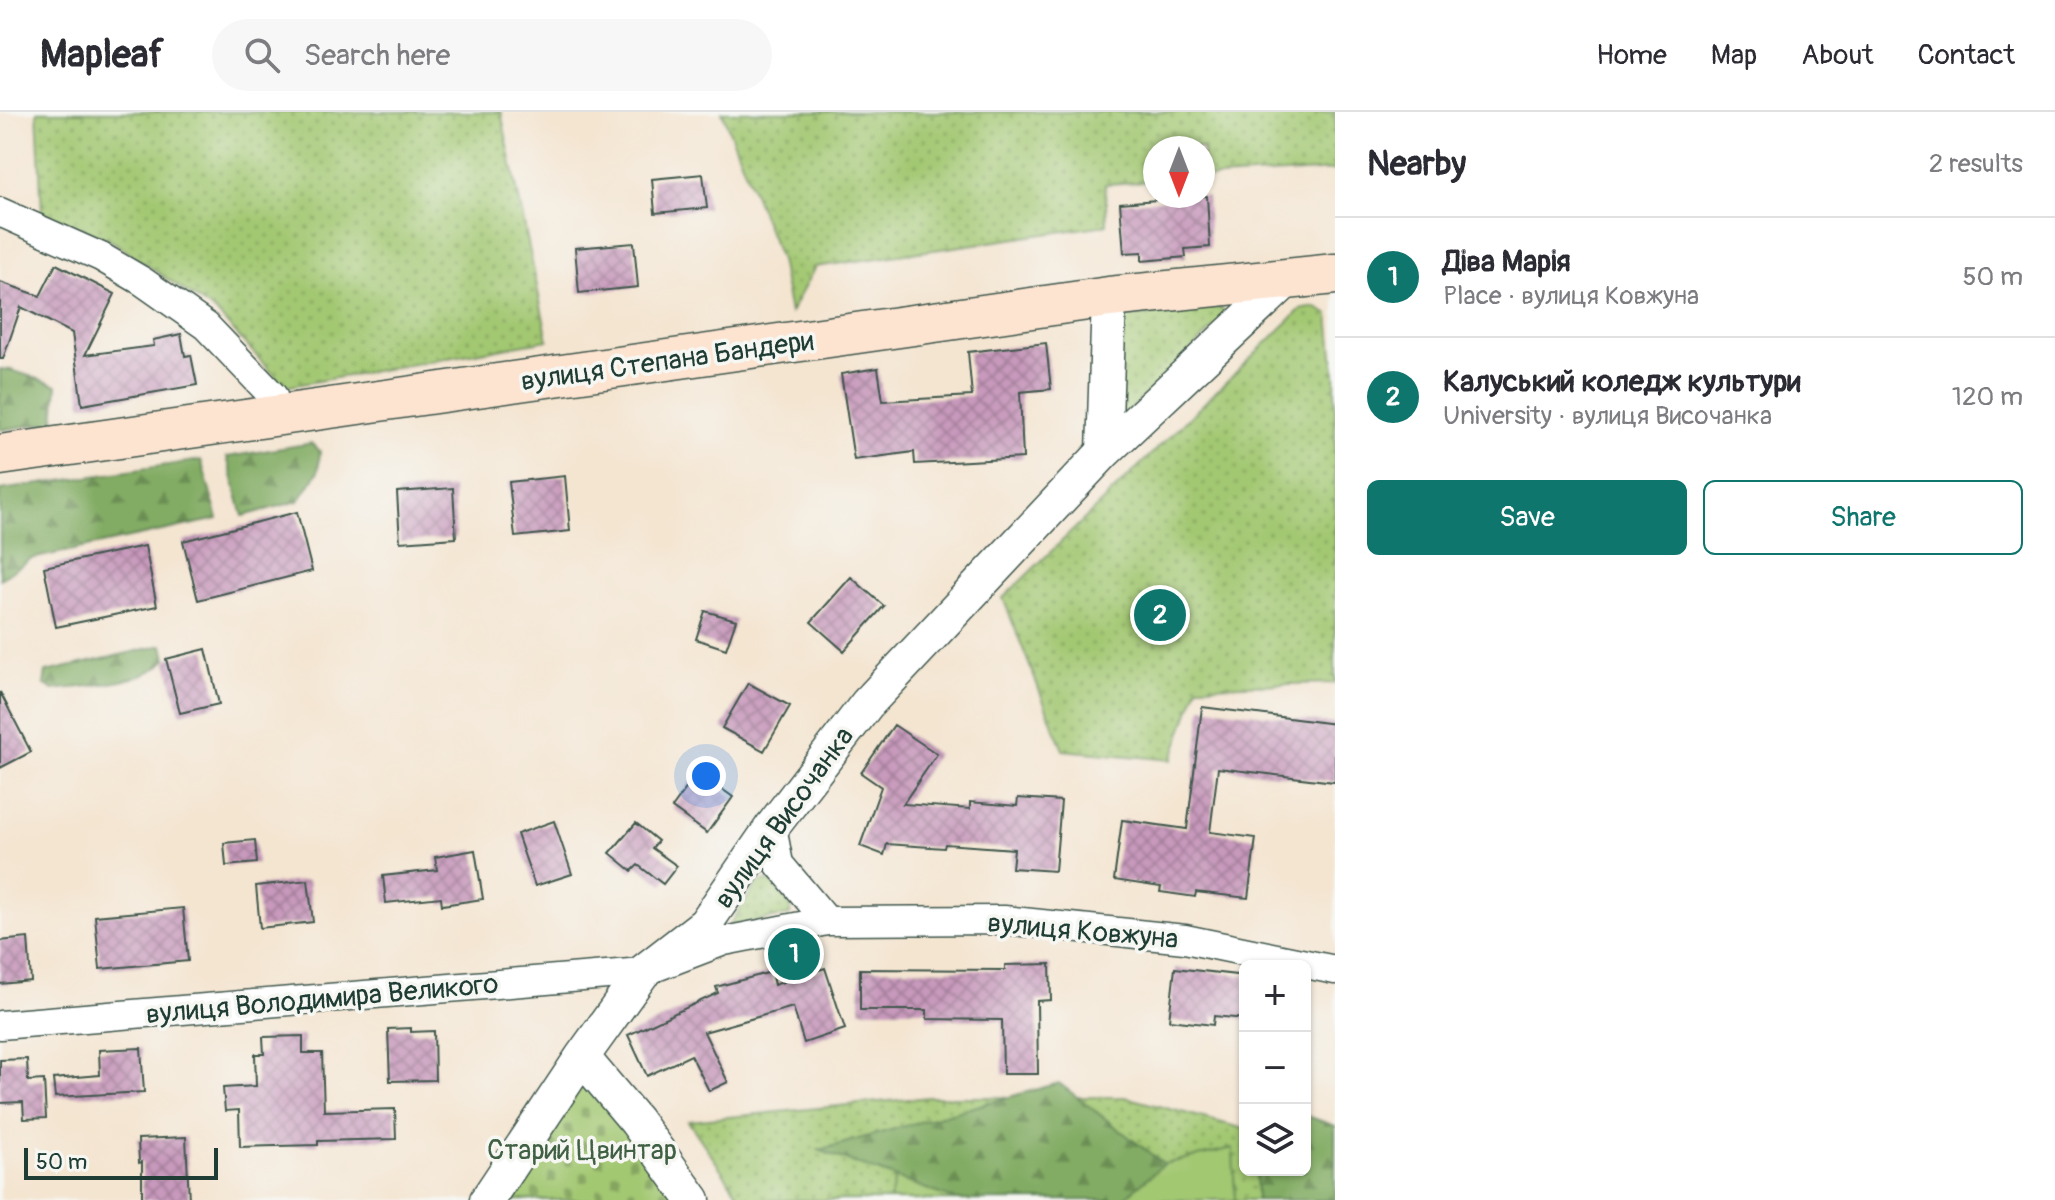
<!DOCTYPE html>
<meta charset="utf-8">
<style>
:root{--surface:#fff;--page:#f7f7f7;--text:#2b2b33;--muted:#7c7c81;--line:#e1e1e2;--accent:#0f766e}
body{margin:0;font-family:Pangolin,sans-serif;background:var(--page);color:var(--text)}
.controls{position:absolute;right:24px;bottom:24px;display:grid;overflow:hidden;border-radius:12px;box-shadow:0 2px 6px #0004}
.controls button{width:72px;height:72px;display:grid;place-items:center;padding:0;border:0;border-bottom:2px solid var(--line);background:var(--surface);color:var(--text);font:40px sans-serif}
.compass{position:absolute;left:1143px;top:24px;width:72px;height:72px;border-radius:50%;background:var(--surface);box-shadow:0 2px 6px #0004;rotate:180deg}
.scale{position:absolute;left:24px;bottom:20px;width:194px;box-sizing:border-box;padding-left:8px;border:4px solid #1f3d34;border-top:0;font-size:22px;line-height:28px;white-space:nowrap;color:#1f3d34;-webkit-text-stroke:6px #f6f6f2;paint-order:stroke}
.you{position:absolute;left:706px;top:664px;width:28px;height:28px;margin:-20px;border:6px solid #fff;border-radius:50%;background:#1a73e8;box-shadow:0 0 0 12px #1a73e833}
.badge{display:grid;place-items:center;width:52px;height:52px;border-radius:50%;background:var(--accent);color:#fff;font-size:26px;font-weight:700}
.pin{position:absolute;translate:-50% -50%;border:4px solid #fff;box-shadow:0 2px 8px #0006}
.list{margin:0;padding:0;list-style:none}
h2{display:flex;justify-content:space-between;align-items:center;height:104px;margin:0;padding:0 32px;font-size:34px}
h2 small{font-size:26px;font-weight:400;color:var(--muted)}
.list li{display:grid;grid-template-columns:52px 1fr auto;gap:24px;align-items:center;box-sizing:border-box;height:120px;padding:0 32px;border-top:2px solid var(--line)}
.list b{display:block;font-size:30px;white-space:nowrap}
.list p{margin:0;font-size:26px;white-space:nowrap;color:var(--muted)}
.list em{font-size:26px;font-style:normal;color:var(--muted)}
.actions{display:flex;gap:16px;padding:24px 32px}
.actions a{flex:1;padding:18px 0;border:2px solid var(--accent);border-radius:12px;text-align:center;font-size:28px;color:var(--accent)}
.actions .main{background:var(--accent);color:#fff}
.icon{flex:none;width:44px;height:44px;fill:none;stroke:currentColor;stroke-width:2;stroke-linecap:round;stroke-linejoin:round}
.map{position:relative;flex:none;width:1335px;height:1088px;overflow:hidden}
header{display:flex;align-items:center;gap:48px;box-sizing:border-box;height:112px;padding:0 40px;background:var(--surface);border-bottom:2px solid var(--line)}
header strong{font-size:38px}
nav{display:flex;gap:44px;margin-inline-start:auto;font-size:28px}
.search{width:560px;height:72px;background:var(--page);display:flex;align-items:center;gap:20px;box-sizing:border-box;padding:0 28px;border-radius:44px;color:var(--muted);font-size:30px}
main{display:flex}
aside{flex:1;background:var(--surface)}
.map>svg:first-child{display:block}
.grass{fill:url(#grass-dots);stroke:#618253;stroke-width:2}
.forest{fill:url(#forest-firs);stroke:#50744c;stroke-width:2}
.cemetery{fill:url(#cemetery-stones);stroke:#618253;stroke-width:2}
.garden{fill:#a3c872;stroke:#618253;stroke-width:2}
.building{fill:url(#building-cross-hatch)}
.lines{fill:none;stroke-linecap:round;stroke-linejoin:round}
.minor-casing{stroke:#3f564c;stroke-width:31}
.tertiary-casing{stroke:#3f564c;stroke-width:37}
.secondary-casing{stroke:#3f564c;stroke-width:43}
.minor{stroke:#fff;stroke-width:28}
.tertiary{stroke:#fff;stroke-width:34}
.secondary{stroke:#fde4d1;stroke-width:40}
.labels{text-anchor:middle;stroke-width:7;stroke-linejoin:round;paint-order:stroke}
.street-label{font-size:28px;fill:#1f3d34;stroke:#f6f6f2}
.park-label{font-size:28px;fill:#406044;stroke:#f6f6f2}
</style>
<header>
<strong>Mapleaf</strong>
<div class="search"><svg class="icon" aria-label="search" viewBox="0 0 24 24"><circle cx="10" cy="10" r="6"/><path d="M15 15l6 6"/></svg>Search here</div>
<nav><a>Home</a><a>Map</a><a>About</a><a>Contact</a></nav>
</header>
<main>
<div class="map">
<svg width="1335" height="1088" viewBox="0 0 1335 1088">
<defs>
<pattern id="grass-dots" width="8" height="8" patternUnits="userSpaceOnUse" patternTransform="scale(2)"><rect width="8" height="8" fill="#a3c872"/><path d="M2 2h.1M6 6h.1" fill="none" stroke="#84a45e" stroke-width="1.8" stroke-linecap="round"/></pattern>
<pattern id="forest-firs" width="22" height="20" patternUnits="userSpaceOnUse" patternTransform="scale(2)"><rect width="22" height="20" fill="#82ac64"/><path d="M5 1l3.5 6h-7zM16 11l3.5 6h-7z" fill="#6a8d53"/></pattern>
<pattern id="cemetery-stones" width="16" height="16" patternUnits="userSpaceOnUse" patternTransform="scale(2)"><rect width="16" height="16" fill="#a3c872"/><path d="M2 7V4a2 2 0 0 1 4 0v3zM10 15v-3a2 2 0 0 1 4 0v3z" fill="#84a45e"/></pattern>
<pattern id="building-cross-hatch" width="8" height="8" patternUnits="userSpaceOnUse" patternTransform="scale(2)"><rect width="8" height="8" fill="#c899bc"/><path d="M0 0l8 8M0 8l8-8" fill="none" stroke="#a27e9a"/></pattern>
</defs>
<rect width="100%" height="100%" fill="#f6f6f2"/>
<filter id="ink" filterUnits="userSpaceOnUse"><feTurbulence type="fractalNoise" baseFrequency=".0125" numOctaves="2"/><feDisplacementMap in="SourceGraphic" scale="16" xChannelSelector="R" yChannelSelector="G"/><feConvolveMatrix kernelMatrix="1 2 1 2 8 2 1 2 1" color-interpolation-filters="sRGB"/></filter>
<filter id="wash" filterUnits="userSpaceOnUse"><feTurbulence type="fractalNoise" baseFrequency=".006" numOctaves="4" result="noise"/><feDisplacementMap in="SourceGraphic" scale="32" xChannelSelector="R" yChannelSelector="G"/><feGaussianBlur stdDeviation="1.8" result="paint"/><feColorMatrix in="noise" values="0 0 0 0 0 0 0 0 0 0 0 0 0 0 0 0 0 1.4 0 .05"/><feComposite in="paint" operator="in"/></filter>
<g filter="url(#wash)">
<rect width="100%" height="100%" fill="#f4e5d1"/>
<path class="grass" d="M37,0h464l47,228 -263,47 -68,-74 -105,-72 -70,-29z
M722,0h613v58l-132,8v-30h-48v33l-50,3 2,41 -292,42 -25,46 -10,-53z
M1316,195l13,8 6,61v307l-137,3 -26,74 -109,-10 -60,-152 297,-288z
M1203,196h19l5,7 -106,104 -5,-92 10,-10z
M771,769l20,26 -1,8 -61,11 29,-44z
M929,985h196l120,32v41h60l30,30h-593l-54,-79z"/>
<path class="forest" d="M0,257l11,1 46,15 -3,37 -54,8z
M312,331l8,8 -2,21 -19,29 -56,15 -16,-59z
M201,348l17,59 -187,40 -31,20v-89z
M163,533l3,14c-19,25 -82,27 -113,31l-9,-6 2,-12z
M1059,971l105,81 -42,36h-165l-138,-50z
M1305,1003l30,11v74h-78l-1,-30h49z"/>
<path class="cemetery" d="M582,945l98,143h-190z"/>
<path class="garden" d="M1233,1036l2,52h-113l42,-36z
M895,1066l62,22h-67z"/>
<g id="blocks">
<path class="building" d="M703,62l4,34 -52,5 -3,-34z
M1207,84l3,51 -25,2 1,8 -44,4v-9l-18,1 -4,-50z
M634,131l4,44 -59,6 -4,-45z
M56,152l59,30 -30,61 69,-9 -1,-6 28,-6 4,22 6,-1 6,30 -115,20 -10,-72 -51,-26 -18,52h-3v-77l40,14z
M1046,231l5,46 -31,3 3,66 -108,6 -1,-12 -60,8 -13,-86 37,-6 5,33 89,-5 -4,-44z
M565,364l5,55 -55,6 -6,-55z
M453,376l3,50 -56,4 -3,-50z
M297,400l15,59 -114,29 -15,-59z
M145,434l12,60 -101,21 -12,-60z
M851,465l33,29 -40,45 -33,-29z
M705,499l31,9 -10,29 -30,-10z
M206,537l13,55 -39,9 -14,-54z
M748,571l42,23 -26,45 -42,-23z
M0,580l31,60 -31,16z
M1202,595l133,17v58l-117,-14 -8,64 46,6 -8,60 -52,-6 -1,5 -35,-5 1,-5 -47,-7 8,-60 65,9z
M894,613l43,29 -34,50 67,5v-7l47,4 1,-8 43,3 -6,70 -43,-3 2,-19 -69,-5 -1,4 -57,-4 -3,11 -24,-9 21,-59 -20,-14z
M698,660l35,25 -26,36 -35,-25z
M554,709l18,53 -37,12 -18,-52z
M636,711l22,18 -6,7 25,18 -14,18 -25,-19 -6,6 -22,-18z
M255,728l2,23 -31,3 -2,-23z
M475,738l8,49 -41,6 -1,-8 -55,6 -3,-27 54,-6 -2,-13z
M308,768l5,42 -53,6 -4,-42z
M183,796l5,53 -88,8 -5,-53z
M28,826l3,43 -31,3v-43z
M1050,852l1,36 -14,1 1,73h-35l-1,-54 -75,-1v-9h-67v-41l145,1v-5z
M825,856l20,61 -41,14 -11,-36 -89,25 24,50 -19,9 -18,-36 -44,21 -19,-41 90,-42 -2,-6 55,-15 3,13z
M1175,856l70,8v43l-31,-3 -1,9 -44,-5z
M411,916v4l23,-1 1,49 -45,1 -2,-52z
M303,924v17h19l2,58 71,-2 1,30 -78,2v4l-78,2 -1,-37 -14,1 -2,-23 33,-2 -1,-32h9l-1,-17z
M141,936l3,44 -89,5 -2,-18 47,-4 -1,-25z
M27,947l1,22 16,-1 2,38 -22,1 -1,-17 -23,1v-43z
M186,1025l3,63h-47v-38l-3,1 -1,-24z"/>
</g>
</g>
<g filter="url(#ink)">
<use href="#blocks" fill-opacity="0" stroke="#3f564c" stroke-width="2"/>
<g class="lines">
<defs>
<path id="minor" d="M0,100l101,45 41,24 64,45 67,70 3,19
M772,715l7,37 48,57
M0,913l643,-53 81,-31 103,-20 177,-1 181,19 150,31"/>
<path id="tertiary" d="M1104,340l5,-155
M582,945l54,64 57,79
M487,1088l95,-143 61,-85 62,-48 67,-97 95,-123 237,-252 185,-174"/>
<path id="secondary" d="M0,343l1109,-158 226,-23"/>
</defs>
<use href="#minor" class="minor-casing"/>
<use href="#tertiary" class="tertiary-casing"/>
<use href="#secondary" class="secondary-casing"/>
<use href="#minor" class="minor"/>
<use href="#tertiary" class="tertiary"/>
<use href="#secondary" class="secondary"/>
</g>
</g>
<g class="labels">
<g class="street-label">
<text transform="translate(667 248) rotate(-8)" y="10">вулиця Степана Бандери</text>
<text transform="translate(783 705) rotate(-54)" y="10">вулиця Височанка</text>
<text transform="translate(1083 818) rotate(5)" y="10">вулиця Ковжуна</text>
<text transform="translate(322 886) rotate(-5)" y="10">вулиця Володимира Великого</text>
</g>
<g class="park-label">
<text x="582" y="1047">Старий Цвинтар</text>
</g>
</g>
</svg>
<div class="controls">
<button>+</button>
<button>−</button>
<button><svg class="icon" aria-label="layers" viewBox="0 0 24 24"><path d="M12 4l9 5-9 5-9-5zM3 14l9 5 9-5"/></svg></button>
</div>
<svg class="compass" viewBox="-18 -18 36 36"><path d="M0-13l5 13h-10z" fill="#e53935"/><path d="M0 13l5-13h-10z" fill="#7c7c81"/></svg>
<div class="scale">50 m</div>
<div class="you"></div>
<div class="pin badge" style="left:794px;top:842px">1</div>
<div class="pin badge" style="left:1160px;top:503px">2</div>
</div>
<aside>
<h2>Nearby<small>2 results</small></h2>
<ul class="list">
<li><span class="badge">1</span><div><b>Діва Марія</b><p>Place · вулиця Ковжуна</p></div><em>50 m</em></li>
<li><span class="badge">2</span><div><b>Калуський коледж культури</b><p>University · вулиця Височанка</p></div><em>120 m</em></li>
</ul>
<div class="actions"><a class="main">Save</a><a>Share</a></div>
</aside>
</main>
